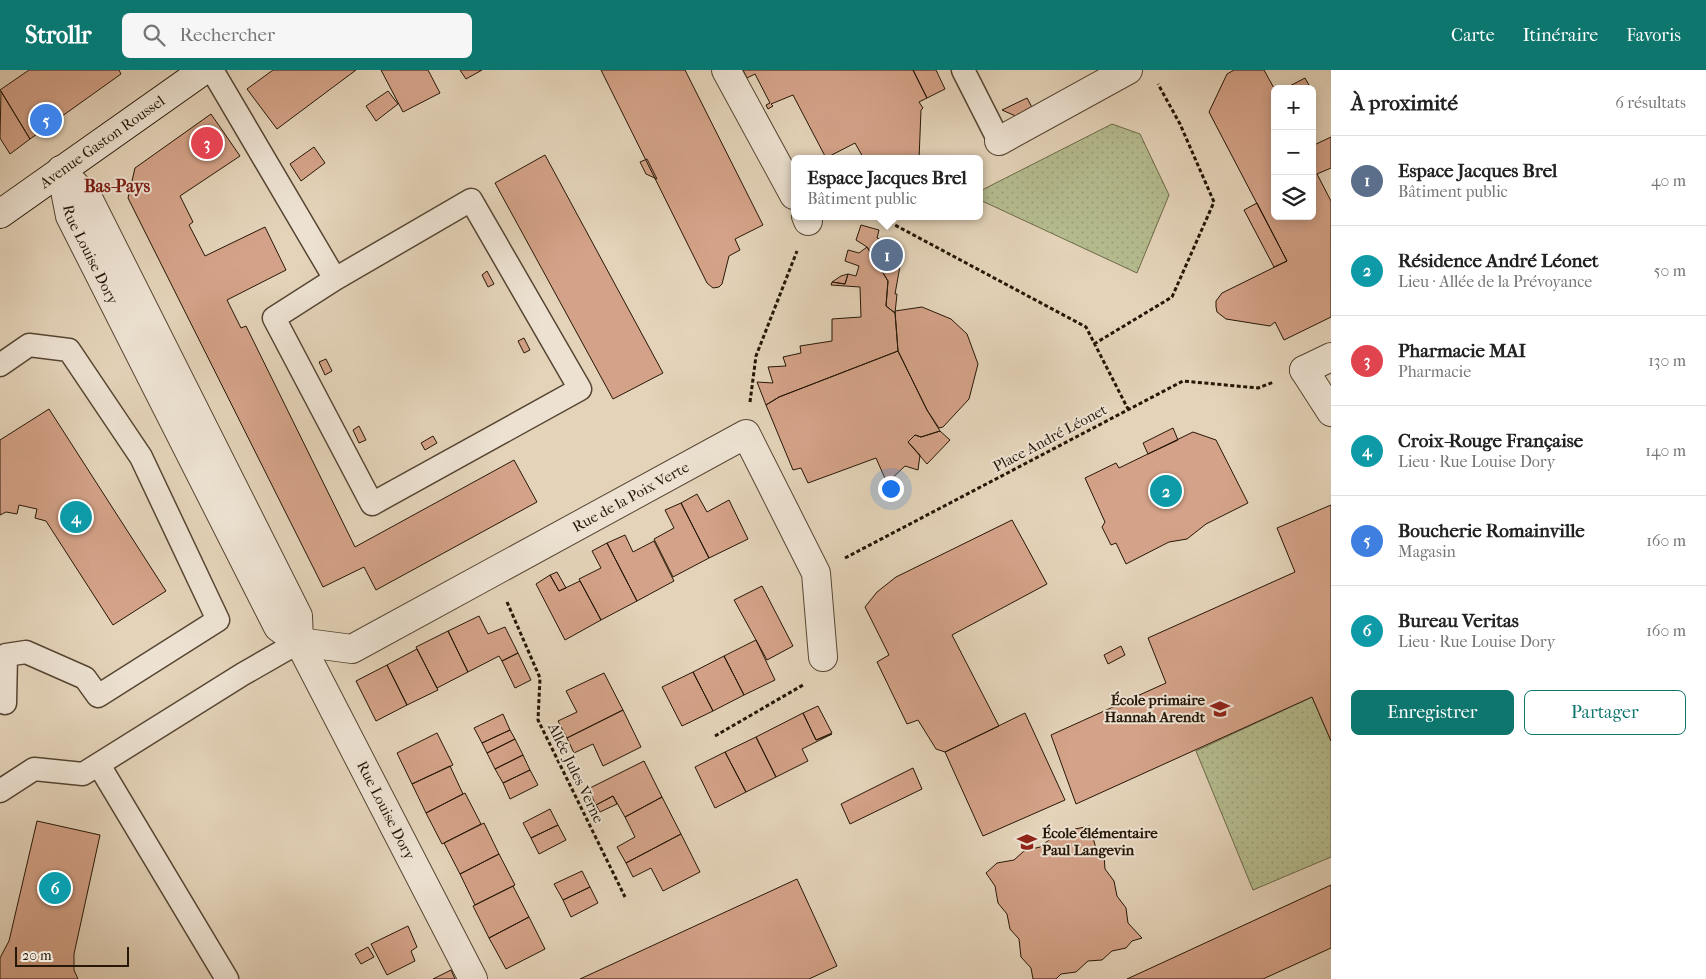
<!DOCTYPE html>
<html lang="fr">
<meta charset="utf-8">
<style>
:root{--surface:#fff;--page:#f6f6f6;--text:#222;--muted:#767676;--line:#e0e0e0;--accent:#0f766e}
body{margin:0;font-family:"IM FELL French Canon",serif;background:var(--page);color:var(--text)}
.controls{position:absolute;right:15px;top:15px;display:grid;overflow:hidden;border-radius:8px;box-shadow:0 2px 12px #0003}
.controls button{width:45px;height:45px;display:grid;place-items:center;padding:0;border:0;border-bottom:1px solid var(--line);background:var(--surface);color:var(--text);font:25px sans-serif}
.scale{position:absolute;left:15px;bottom:12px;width:114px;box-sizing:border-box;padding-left:5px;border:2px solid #261706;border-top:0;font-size:14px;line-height:18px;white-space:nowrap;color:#261706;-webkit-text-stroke:4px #ede2d2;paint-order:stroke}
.you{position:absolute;left:890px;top:418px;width:18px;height:18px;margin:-12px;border:4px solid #fff;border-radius:50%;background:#1a73e8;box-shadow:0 0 0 8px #1a73e833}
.badge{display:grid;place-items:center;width:32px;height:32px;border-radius:50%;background:var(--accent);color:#fff;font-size:16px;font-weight:700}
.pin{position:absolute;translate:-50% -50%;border:2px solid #fff;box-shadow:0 1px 5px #0006}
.popup{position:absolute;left:791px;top:85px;width:192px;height:65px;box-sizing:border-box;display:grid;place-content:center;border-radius:8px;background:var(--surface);filter:drop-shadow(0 1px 4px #0005);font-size:16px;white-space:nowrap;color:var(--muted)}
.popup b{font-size:19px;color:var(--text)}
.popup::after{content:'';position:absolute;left:50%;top:100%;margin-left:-10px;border:10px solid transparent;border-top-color:var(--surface)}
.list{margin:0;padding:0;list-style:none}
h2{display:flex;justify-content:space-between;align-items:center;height:65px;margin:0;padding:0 20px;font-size:21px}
h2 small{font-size:16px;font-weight:400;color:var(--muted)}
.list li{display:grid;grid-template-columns:32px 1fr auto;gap:15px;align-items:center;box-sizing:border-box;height:90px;padding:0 20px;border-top:1px solid var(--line)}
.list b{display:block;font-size:19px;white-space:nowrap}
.list p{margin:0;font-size:16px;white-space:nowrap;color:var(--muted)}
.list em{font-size:16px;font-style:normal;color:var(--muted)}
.actions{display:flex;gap:10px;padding:15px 20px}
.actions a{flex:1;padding:11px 0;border:1px solid var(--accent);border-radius:8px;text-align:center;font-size:18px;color:var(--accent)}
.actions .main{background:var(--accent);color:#fff}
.icon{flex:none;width:28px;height:28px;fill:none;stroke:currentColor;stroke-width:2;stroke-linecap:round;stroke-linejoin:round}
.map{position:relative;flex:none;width:1331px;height:909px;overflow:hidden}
header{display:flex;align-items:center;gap:30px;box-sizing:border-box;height:70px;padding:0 25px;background:var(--accent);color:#fff}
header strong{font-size:24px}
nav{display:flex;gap:28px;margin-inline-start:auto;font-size:18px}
.search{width:350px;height:45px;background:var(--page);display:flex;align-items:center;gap:12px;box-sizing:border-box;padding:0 18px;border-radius:8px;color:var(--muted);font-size:19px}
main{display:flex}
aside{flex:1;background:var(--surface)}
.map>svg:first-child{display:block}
.park{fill:url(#park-dots);stroke:#6e6a4a}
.building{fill:#d4a288;stroke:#261706}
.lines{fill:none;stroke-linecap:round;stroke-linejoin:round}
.service-casing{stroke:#564633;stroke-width:25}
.pedestrian-casing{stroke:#564633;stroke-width:30}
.minor-casing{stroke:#564633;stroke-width:30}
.secondary-casing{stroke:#261706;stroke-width:30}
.path{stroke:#261706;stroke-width:3;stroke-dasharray:4 2.5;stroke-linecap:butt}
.service{stroke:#ede2d2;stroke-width:22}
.pedestrian{stroke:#ede2d2;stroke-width:28}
.minor{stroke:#ede2d2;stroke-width:28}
.secondary{stroke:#ede2d2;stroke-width:28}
.labels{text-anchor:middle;stroke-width:4;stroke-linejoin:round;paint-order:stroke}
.street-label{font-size:15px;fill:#261706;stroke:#ede2d2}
.poi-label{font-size:15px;font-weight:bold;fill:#261706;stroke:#ede2d2;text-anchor:end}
.quarter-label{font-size:18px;font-weight:bold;fill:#7a1f14;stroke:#ede2d2}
</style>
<header>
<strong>Strollr</strong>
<div class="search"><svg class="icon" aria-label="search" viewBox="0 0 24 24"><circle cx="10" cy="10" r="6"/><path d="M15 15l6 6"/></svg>Rechercher</div>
<nav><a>Carte</a><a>Itinéraire</a><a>Favoris</a></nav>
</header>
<main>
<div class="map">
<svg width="1331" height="909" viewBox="0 0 1331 909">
<defs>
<pattern id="park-dots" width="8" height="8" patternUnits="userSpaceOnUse" patternTransform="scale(1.25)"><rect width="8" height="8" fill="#b5bc8f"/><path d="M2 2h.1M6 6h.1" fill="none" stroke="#9ca17a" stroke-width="1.8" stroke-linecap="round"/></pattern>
</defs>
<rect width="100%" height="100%" fill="#e4d3b9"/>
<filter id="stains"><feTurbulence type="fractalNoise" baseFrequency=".004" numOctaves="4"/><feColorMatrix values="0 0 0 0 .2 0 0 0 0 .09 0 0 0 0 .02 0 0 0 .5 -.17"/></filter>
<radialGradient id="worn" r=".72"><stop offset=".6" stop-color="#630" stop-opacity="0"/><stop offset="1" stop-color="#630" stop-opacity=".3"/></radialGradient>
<path class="park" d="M1112,54l28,10 29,61 -32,78 -157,-73v-9z
M1312,627l19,44v116l-78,33 -57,-139z"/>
<path class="building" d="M29,0h90l2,4 -91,65 -30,-49z
M273,0h83l-79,59 -30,-40z
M381,0h47l12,23 -37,19z
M460,0h22l-16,9z
M601,0h84l78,155 -28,14 5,11 -11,6 -7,28 -3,3 -6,1 -6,-5z
M743,0h170l14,28 -8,4 4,6 -2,2 -2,49h-55l-9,-16 -29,15 -33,-63 -22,9 2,2 -5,3 -2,-4 4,-2 -15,-29 -8,4z
M913,0h23l9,19 -18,9z
M1234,0h30l11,20v126h37v-70l19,-9v31l-14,6 14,27v116l-47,23 -9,-18 -5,4 -44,-7 -9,-7 -1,-5v-6l6,-8 65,-32 -78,-149 18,-38z
M1305,8l6,11h-27z
M1,21l29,48 -20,15 -10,-16z
M388,21l10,13 -22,17 -10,-15z
M1027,28l7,13 -14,7 -18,-8z
M211,44l29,42 -60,40 13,26 -4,3 16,31 60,-29 21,43 -59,30 14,28 5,-2 109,221 159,-87 23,42 -161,88 -12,-23 -41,20 -195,-389 7,-30z
M314,77l11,16 -24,18 -11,-17z
M545,85l118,218 -50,26 -118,-216z
M647,89l10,20 -11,-5 -6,-12z
M1257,133l30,58 -13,6 -30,-57z
M861,155l18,5 -2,8 23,10 -5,16 5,2 -5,28h2l-2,19 -9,-7 2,-25 -21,-34 -11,-7z
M867,177l21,34 -2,25 9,7 3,38 -119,46 -13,8 -9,-23 16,1 -5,-16 18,-1 -3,-9 18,-4 -1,-7 32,-5v-22l29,-2 -1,-30 -29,-2 1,-3 13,2 3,-10 8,2 3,-10 -14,-5 3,-11 11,3z
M487,201l7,13 -6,3 -6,-12z
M848,204l-3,10 -13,-2 9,-6z
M922,237l29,12 16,15 11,30 -9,35 -26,28 -4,1 -12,-18 -29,-59 -3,-40z
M524,268l6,12 -6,3 -6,-12z
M898,281l29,59 13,21 -19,6 -6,-2 -7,7 12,13 -2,15 -13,-4 -18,17 -11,-25 -68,25 -7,-15 -8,2 -27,-65 13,-8z
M326,289l6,12 -7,4 -6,-13z
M49,339l117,182 -53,34 -67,-104 -11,-3 2,-9 -18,-4 -2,9 -11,-2 -6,3v-75z
M359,356l7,14 -7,3 -6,-13z
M1173,358l5,12 -30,14 -5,-11z
M940,361l10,9 -23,24 -19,-22 7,-7 6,2z
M1193,362l23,8 32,63 -42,21 -19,15 -18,3 -43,22 -10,-21 -5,2 -9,-18 3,-5 -20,-44 31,-15 3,5z
M433,366l4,7 -12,7 -4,-7z
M697,424l10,18 22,-12 19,39 -39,19 -28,-55z
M681,433l28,55 -36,19 -19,-38 20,-11 -9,-18z
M1331,435v236l-19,-44 -236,107 -25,-69 115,-52 -18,-45 147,-66 -18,-44z
M1012,450l35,64 -95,51 47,91 -54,26 -9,-3 -18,-29 -11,4 -30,-62 12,-7 -24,-48 12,-15 19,-15z
M625,465l8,17 21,-11 20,40 -37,20 -30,-58z
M607,473l30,58 -36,19 -22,-41 22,-11 -9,-17z
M557,502l9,16 -7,3 -9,-16z
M550,505l9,16 21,-10 21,39 -36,20 -29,-56z
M762,516l31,60 -26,14 -33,-60z
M479,546l9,18 17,-7 13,26 -16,8 -3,-5 -31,16 -20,-41z
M448,561l20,41 -31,16 -21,-41z
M756,570l19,40 -31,15 -20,-39z
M1121,576l4,9 -17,9 -4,-9z
M417,579l21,41 -31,15 -20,-40z
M518,583l13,27 -16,8 -13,-27z
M724,586l20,39 -31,16 -20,-39z
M387,595l20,40 -31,16 -20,-40z
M693,602l20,39 -31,15 -20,-39z
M604,603l19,37 -56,28 -9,-17 19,-9 -11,-21z
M818,636l14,27 -16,7 -13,-27z
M623,640l18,37 -38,19 -10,-22 -19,9 -7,-15z
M803,643l13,27 16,-6 -30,15 6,12 -32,16 -20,-40z
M1025,643l40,87 -82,36 -38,-84z
M503,644l7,16 -28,13 -8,-15z
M510,660l5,9 -28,14 -5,-10z
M437,663l16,32 -41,19 -15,-31z
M756,667l20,40 -30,15 -21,-40z
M515,669l8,16 -28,14 -8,-16z
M725,682l21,40 -31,16 -20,-41z
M523,685l7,15 -27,13 -8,-14z
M644,691l18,36 -37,20 -12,-21 -17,9 -8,-16z
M450,696l13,28 -37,19 -14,-29z
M913,698l9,21 -72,35 -9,-20z
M530,700l8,15 -28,14 -7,-16z
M465,723l16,31 -39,20 -16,-31z
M613,726l4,8 -17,8 -4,-7z
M662,727l19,37 -55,29 -9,-16 18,-10 -10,-20z
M550,739l8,16 -27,13 -8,-15z
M37,751l63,14 -26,119v16l4,9h-78v-21l9,-17z
M484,753l15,31 -39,20 -16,-31z
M558,755l8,15 -27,14 -8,-16z
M1090,756l5,19 9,11 1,13 9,12 3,15 9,12 2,15 14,15 -10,3 -6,7 -14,3 -10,9 -14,1 -12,11 -15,2 -5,5h-23l-2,-11 -10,-11 -2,-18 -9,-10 -3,-15 -9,-11 -3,-17 -9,-13 11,-10 17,-3 10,-9 16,-4 9,-7 21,-6 5,-5z
M681,764l19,38 -37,19 -12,-23 -18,9 -7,-14z
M499,784l16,31 -40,20 -15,-31z
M582,801l8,16 -27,13 -9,-16z
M797,809l40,87 -28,13h-229z
M1331,815v63l-68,31h-136z
M513,816l16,31 -40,21 -16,-32z
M590,817l8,16 -27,14 -8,-17z
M529,847l16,32 -39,20 -17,-31z
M408,856l9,21 -6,4 4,10 -28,14 -16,-31z
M368,877l6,10 -13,7 -6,-10z
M451,900l4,9h-22z"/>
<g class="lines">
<defs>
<path id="service" d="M212,0l123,209
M963,0l36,71
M471,130l109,189 -208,115 -98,-186 61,-39z
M0,295l29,-20 40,5 72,107 77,163 -120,76 -13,-18 -59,-26 -20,3 -1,48
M99,695l128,214
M0,721l34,-22 49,5 160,-100 56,-32"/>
<path id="pedestrian" d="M1304,300l27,42"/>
<g id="minor">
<path d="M726,0l68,125"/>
<path d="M999,71l129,-71"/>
<path id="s1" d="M61,100l28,30 209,416 1,26 174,337"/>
<path id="s2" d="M61,100l9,46 208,411 21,15"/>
<path d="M806,146l2,5"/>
<path d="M1304,300l27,-13"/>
<path id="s3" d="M299,572l53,7 394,-215 70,139 7,84"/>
</g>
<g id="secondary">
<path id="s4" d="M0,144l204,-144"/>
</g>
</defs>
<use href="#service" class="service-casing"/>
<use href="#pedestrian" class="pedestrian-casing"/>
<use href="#minor" class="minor-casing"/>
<use href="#secondary" class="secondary-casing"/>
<path class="path" d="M878,146l208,111 42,82
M1094,274l78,-47 42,-95 -34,-78 -22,-40
M750,332l6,-46 41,-105
M845,488l338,-177 75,7 16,-6
M507,532l33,76 -2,42 87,177
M715,666l88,-51"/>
<use href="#service" class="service"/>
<use href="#pedestrian" class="pedestrian"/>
<use href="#minor" class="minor"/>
<use href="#secondary" class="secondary"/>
</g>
<defs>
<symbol id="school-bare" viewBox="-9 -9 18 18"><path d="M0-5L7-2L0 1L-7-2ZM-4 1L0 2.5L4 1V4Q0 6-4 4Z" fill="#8f2418" stroke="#ede2d2" stroke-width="2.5" paint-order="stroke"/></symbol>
</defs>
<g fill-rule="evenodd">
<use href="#school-bare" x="1206" y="625" width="28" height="28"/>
<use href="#school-bare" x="1013" y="758" width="28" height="28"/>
</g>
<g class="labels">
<g class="street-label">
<text dy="5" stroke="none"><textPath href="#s4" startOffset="125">Avenue Gaston Roussel</textPath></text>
<text dy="5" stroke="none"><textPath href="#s2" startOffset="90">Rue Louise Dory</textPath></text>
<text transform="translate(1050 368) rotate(-28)" y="5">Place André Léonet</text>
<text dy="5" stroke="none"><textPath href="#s3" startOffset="371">Rue de la Poix Verte</textPath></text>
<text transform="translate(576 703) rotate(64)" y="5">Allée Jules Verne</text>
<text dy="5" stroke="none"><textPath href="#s1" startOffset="722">Rue Louise Dory</textPath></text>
</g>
<g class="poi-label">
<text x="1205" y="635">École primaire<tspan x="1205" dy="17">Hannah Arendt</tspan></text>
<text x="1042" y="768" text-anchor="start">École élémentaire<tspan x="1042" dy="17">Paul Langevin</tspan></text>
</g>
<g class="quarter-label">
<text x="117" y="122">Bas-Pays</text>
</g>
</g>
<rect width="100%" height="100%" filter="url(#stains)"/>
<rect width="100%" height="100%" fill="url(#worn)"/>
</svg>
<div class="controls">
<button>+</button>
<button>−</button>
<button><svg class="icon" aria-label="layers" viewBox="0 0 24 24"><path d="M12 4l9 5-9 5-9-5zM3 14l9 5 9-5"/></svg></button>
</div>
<div class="scale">20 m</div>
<div class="you"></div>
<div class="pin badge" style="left:887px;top:185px;background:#5c6f8a">1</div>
<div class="popup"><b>Espace Jacques Brel</b>Bâtiment public</div>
<div class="pin badge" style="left:1166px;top:421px;background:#0f9aa8">2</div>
<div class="pin badge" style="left:207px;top:73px;background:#e0444e">3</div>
<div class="pin badge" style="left:76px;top:447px;background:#0f9aa8">4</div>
<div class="pin badge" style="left:46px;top:50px;background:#3f7fe0">5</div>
<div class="pin badge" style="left:55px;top:818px;background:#0f9aa8">6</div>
</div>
<aside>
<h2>À proximité<small>6 résultats</small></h2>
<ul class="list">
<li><span class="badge" style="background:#5c6f8a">1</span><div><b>Espace Jacques Brel</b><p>Bâtiment public</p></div><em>40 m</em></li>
<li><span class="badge" style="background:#0f9aa8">2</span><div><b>Résidence André Léonet</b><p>Lieu · Allée de la Prévoyance</p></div><em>50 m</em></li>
<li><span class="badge" style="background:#e0444e">3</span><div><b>Pharmacie MAI</b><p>Pharmacie</p></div><em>130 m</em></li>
<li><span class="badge" style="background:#0f9aa8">4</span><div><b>Croix-Rouge Française</b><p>Lieu · Rue Louise Dory</p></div><em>140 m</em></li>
<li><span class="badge" style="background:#3f7fe0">5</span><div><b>Boucherie Romainville</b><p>Magasin</p></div><em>160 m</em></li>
<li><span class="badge" style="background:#0f9aa8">6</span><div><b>Bureau Veritas</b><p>Lieu · Rue Louise Dory</p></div><em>160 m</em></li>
</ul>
<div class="actions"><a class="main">Enregistrer</a><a>Partager</a></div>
</aside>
</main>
